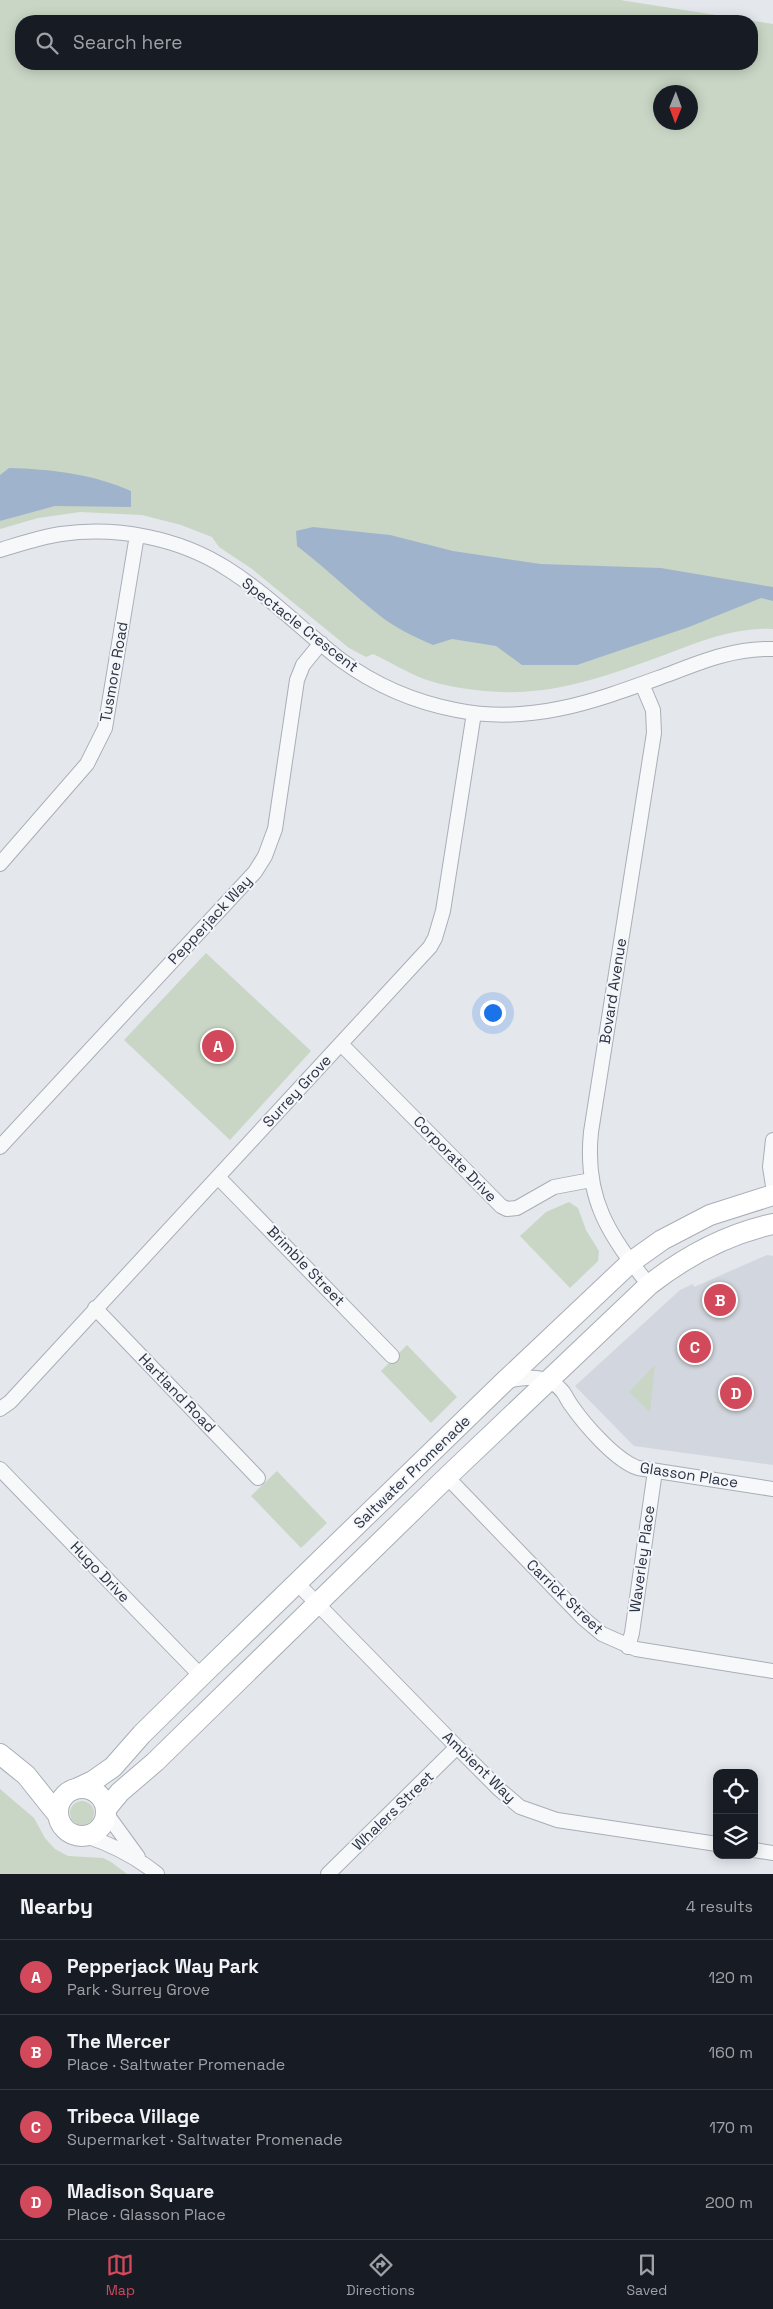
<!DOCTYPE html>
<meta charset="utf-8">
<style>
:root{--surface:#171b24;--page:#20242c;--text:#f1f3f6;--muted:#9ea1a6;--line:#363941;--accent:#d1495b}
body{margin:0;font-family:"Space Grotesk",sans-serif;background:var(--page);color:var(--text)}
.controls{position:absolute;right:15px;bottom:15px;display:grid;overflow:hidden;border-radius:10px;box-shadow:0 2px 12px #0003}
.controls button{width:45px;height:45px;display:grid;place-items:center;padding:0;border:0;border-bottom:1px solid var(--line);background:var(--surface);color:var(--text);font:25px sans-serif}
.compass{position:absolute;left:653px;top:85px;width:45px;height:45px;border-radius:50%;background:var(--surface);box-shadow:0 2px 12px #0003;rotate:181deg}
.you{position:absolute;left:492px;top:1012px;width:18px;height:18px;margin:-12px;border:4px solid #fff;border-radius:50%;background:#1a73e8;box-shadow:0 0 0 8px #1a73e833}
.badge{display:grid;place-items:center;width:32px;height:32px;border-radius:50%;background:var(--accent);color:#fff;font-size:16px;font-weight:700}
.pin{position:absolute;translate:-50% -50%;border:2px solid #fff;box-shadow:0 1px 5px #0006}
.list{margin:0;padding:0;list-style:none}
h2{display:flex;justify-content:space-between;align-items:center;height:65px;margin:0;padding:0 20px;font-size:21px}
h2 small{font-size:16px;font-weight:400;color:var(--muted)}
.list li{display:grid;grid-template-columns:32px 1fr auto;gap:15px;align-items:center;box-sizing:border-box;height:75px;padding:0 20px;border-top:1px solid var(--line)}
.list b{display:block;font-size:19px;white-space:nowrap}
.list p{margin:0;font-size:16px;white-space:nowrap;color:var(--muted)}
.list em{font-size:16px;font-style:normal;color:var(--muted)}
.icon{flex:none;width:28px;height:28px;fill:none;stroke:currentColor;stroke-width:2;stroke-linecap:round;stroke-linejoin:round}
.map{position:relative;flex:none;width:773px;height:1874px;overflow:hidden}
.search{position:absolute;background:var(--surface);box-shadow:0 2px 12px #0003;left:15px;right:15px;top:15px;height:55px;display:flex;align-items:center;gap:12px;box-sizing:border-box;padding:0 18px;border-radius:20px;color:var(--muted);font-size:19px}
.sheet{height:365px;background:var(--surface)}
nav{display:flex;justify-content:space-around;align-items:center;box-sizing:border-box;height:70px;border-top:1px solid var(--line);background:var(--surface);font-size:14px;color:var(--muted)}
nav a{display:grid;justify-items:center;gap:2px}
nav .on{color:var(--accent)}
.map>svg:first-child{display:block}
.built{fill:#d2d6de}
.green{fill:#c9d6c5;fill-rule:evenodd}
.water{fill:#9fb4cc}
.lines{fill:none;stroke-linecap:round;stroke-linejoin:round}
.street-casing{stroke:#a9aeb7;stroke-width:16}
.secondary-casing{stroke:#a9aeb7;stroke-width:22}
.street{stroke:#f7f8fa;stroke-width:14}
.secondary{stroke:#fff;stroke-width:20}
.labels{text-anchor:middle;stroke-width:4;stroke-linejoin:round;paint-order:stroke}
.street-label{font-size:15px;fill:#2b3445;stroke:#f4f6f9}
</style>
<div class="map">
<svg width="773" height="1874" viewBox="0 0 773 1874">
<rect width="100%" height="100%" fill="#e4e7ec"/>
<path class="built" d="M767,1255l6,1v209l-139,-19 -59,-60 105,-96 13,-6 1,3z"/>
<path class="green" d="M0,0h620l153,24v605c-37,-2 -72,12 -106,25 -67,24 -118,45 -191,36 -18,-2 -35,-5 -52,-11 -18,-7 -34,-17 -51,-25l-7,3 -17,-9 -97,-79 -33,-22 -7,-10 -31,-12 -39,-10 -62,-3 -42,6 -38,11zM21,21h731v43h-731zM660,92h30v30h-30z
M206,953l105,98 -81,89 -106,-100z
M569,1202l9,6 8,22 13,21 -1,10 -28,27 -50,-52 26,-24z
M407,1345l50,52 -26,26 -50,-52z
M655,1365l-5,47 -21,-20z
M277,1471l50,52 -26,25 -50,-52z
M0,1789l34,29 11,20 10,11 13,7 35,2 8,4 16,12h-127z
M70 1813a12 12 0 1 1 24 0a12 12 0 1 1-24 0Z"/>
<path class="water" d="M9,468c40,1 85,6 122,23v16l-76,-1 -55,15v-46z
M313,527l77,8 63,16 88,13 120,4 112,19v14l-12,-3 -72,29 -112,38h-55l-26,-19 -44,-7 -19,6c-18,-8 -38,-17 -54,-30 -28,-22 -53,-47 -82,-69l-1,-15z"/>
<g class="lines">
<defs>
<path id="street" d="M0,550c20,-6 40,-13 61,-16 56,-8 118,4 165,34 42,26 76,62 115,92 34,25 74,42 115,50 78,16 144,-11 216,-37 33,-13 65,-25 101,-24
M642,684l11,26 1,23 -63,399c-7,67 18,103 58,153
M0,864l87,-100 18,-36 32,-193
M341,1044l160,162 6,3 10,-1 37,-21 37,-7
M773,1140l-3,27 3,19
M0,1147l255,-275 10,-16 10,-27 22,-149 6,-15 18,-22
M218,1177l174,179
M95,1308l163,170
M506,1381c20,-4 42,-8 57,11 3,4 5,9 8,13 14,20 44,55 67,63l135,21
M0,1409l10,-7 420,-455 5,-9 8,-27 31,-198
M0,1469l201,207
M447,1477l136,141 19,16 34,15 137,22
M297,1583l160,164 43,43 20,17 37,13 160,24
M628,1647l4,-14 23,-162
M106,1813l32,44
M86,1836c27,9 49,20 71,38
M754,1850l19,3
M328,1874l129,-127"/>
<path id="secondary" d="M0,1754l26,21 32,40
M78,1788l15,-7 20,-14 29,-33 59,-58 304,-295 126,-119 31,-22 48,-25 63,-20
M58 1812a24 24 0 1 1 48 0a24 24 0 1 1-48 0Z
M106,1809l14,-17 35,-30 292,-285 202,-192c37,-29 79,-51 124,-61"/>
</defs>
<use href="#street" class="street-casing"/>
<use href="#secondary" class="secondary-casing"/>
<use href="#street" class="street"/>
<use href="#secondary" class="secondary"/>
</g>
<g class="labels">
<g class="street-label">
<text transform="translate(300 625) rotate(38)" y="5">Spectacle Crescent</text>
<text transform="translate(114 672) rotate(-80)" y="5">Tusmore Road</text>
<text transform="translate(210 920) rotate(-47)" y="5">Pepperjack Way</text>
<text transform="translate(613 991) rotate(-81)" y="5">Bovard Avenue</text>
<text transform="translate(297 1091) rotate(-47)" y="5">Surrey Grove</text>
<text transform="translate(455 1159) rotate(46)" y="5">Corporate Drive</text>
<text transform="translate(306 1266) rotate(46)" y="5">Brimble Street</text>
<text transform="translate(177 1393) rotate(46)" y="5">Hartland Road</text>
<text transform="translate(412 1472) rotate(-44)" y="5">Saltwater Promenade</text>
<text transform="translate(689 1475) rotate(9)" y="5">Glasson Place</text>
<text transform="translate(642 1559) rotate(-82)" y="5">Waverley Place</text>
<text transform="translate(100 1572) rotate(46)" y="5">Hugo Drive</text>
<text transform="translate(565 1597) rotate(44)" y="5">Carrick Street</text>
<text transform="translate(479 1767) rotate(44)" y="5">Ambient Way</text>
<text transform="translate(393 1811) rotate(-44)" y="5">Whalers Street</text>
</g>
</g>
</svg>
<div class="controls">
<button><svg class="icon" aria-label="locate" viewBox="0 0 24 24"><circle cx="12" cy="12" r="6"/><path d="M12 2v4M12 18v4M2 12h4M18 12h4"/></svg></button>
<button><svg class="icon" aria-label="layers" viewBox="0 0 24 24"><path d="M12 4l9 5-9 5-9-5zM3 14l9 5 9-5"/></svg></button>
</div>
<svg class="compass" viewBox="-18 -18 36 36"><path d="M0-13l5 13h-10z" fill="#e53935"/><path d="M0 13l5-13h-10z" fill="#9ea1a6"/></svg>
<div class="you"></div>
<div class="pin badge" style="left:218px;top:1046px">A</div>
<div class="pin badge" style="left:720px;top:1300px">B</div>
<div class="pin badge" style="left:695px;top:1347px">C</div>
<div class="pin badge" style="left:736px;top:1393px">D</div>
<div class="search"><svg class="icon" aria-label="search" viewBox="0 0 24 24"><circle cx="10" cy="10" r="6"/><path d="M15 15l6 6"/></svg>Search here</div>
</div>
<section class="sheet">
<h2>Nearby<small>4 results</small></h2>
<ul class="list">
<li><span class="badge">A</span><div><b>Pepperjack Way Park</b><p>Park · Surrey Grove</p></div><em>120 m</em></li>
<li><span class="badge">B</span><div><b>The Mercer</b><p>Place · Saltwater Promenade</p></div><em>160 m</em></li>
<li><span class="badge">C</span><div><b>Tribeca Village</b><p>Supermarket · Saltwater Promenade</p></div><em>170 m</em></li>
<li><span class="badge">D</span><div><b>Madison Square</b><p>Place · Glasson Place</p></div><em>200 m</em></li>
</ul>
</section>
<nav>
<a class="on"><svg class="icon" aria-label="map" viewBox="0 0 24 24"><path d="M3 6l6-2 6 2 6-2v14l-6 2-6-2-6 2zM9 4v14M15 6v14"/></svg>Map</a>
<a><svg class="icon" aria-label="directions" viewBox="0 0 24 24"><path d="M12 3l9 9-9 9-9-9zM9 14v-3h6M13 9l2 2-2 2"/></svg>Directions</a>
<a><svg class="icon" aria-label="saved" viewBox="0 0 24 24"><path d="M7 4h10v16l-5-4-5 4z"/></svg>Saved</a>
</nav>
